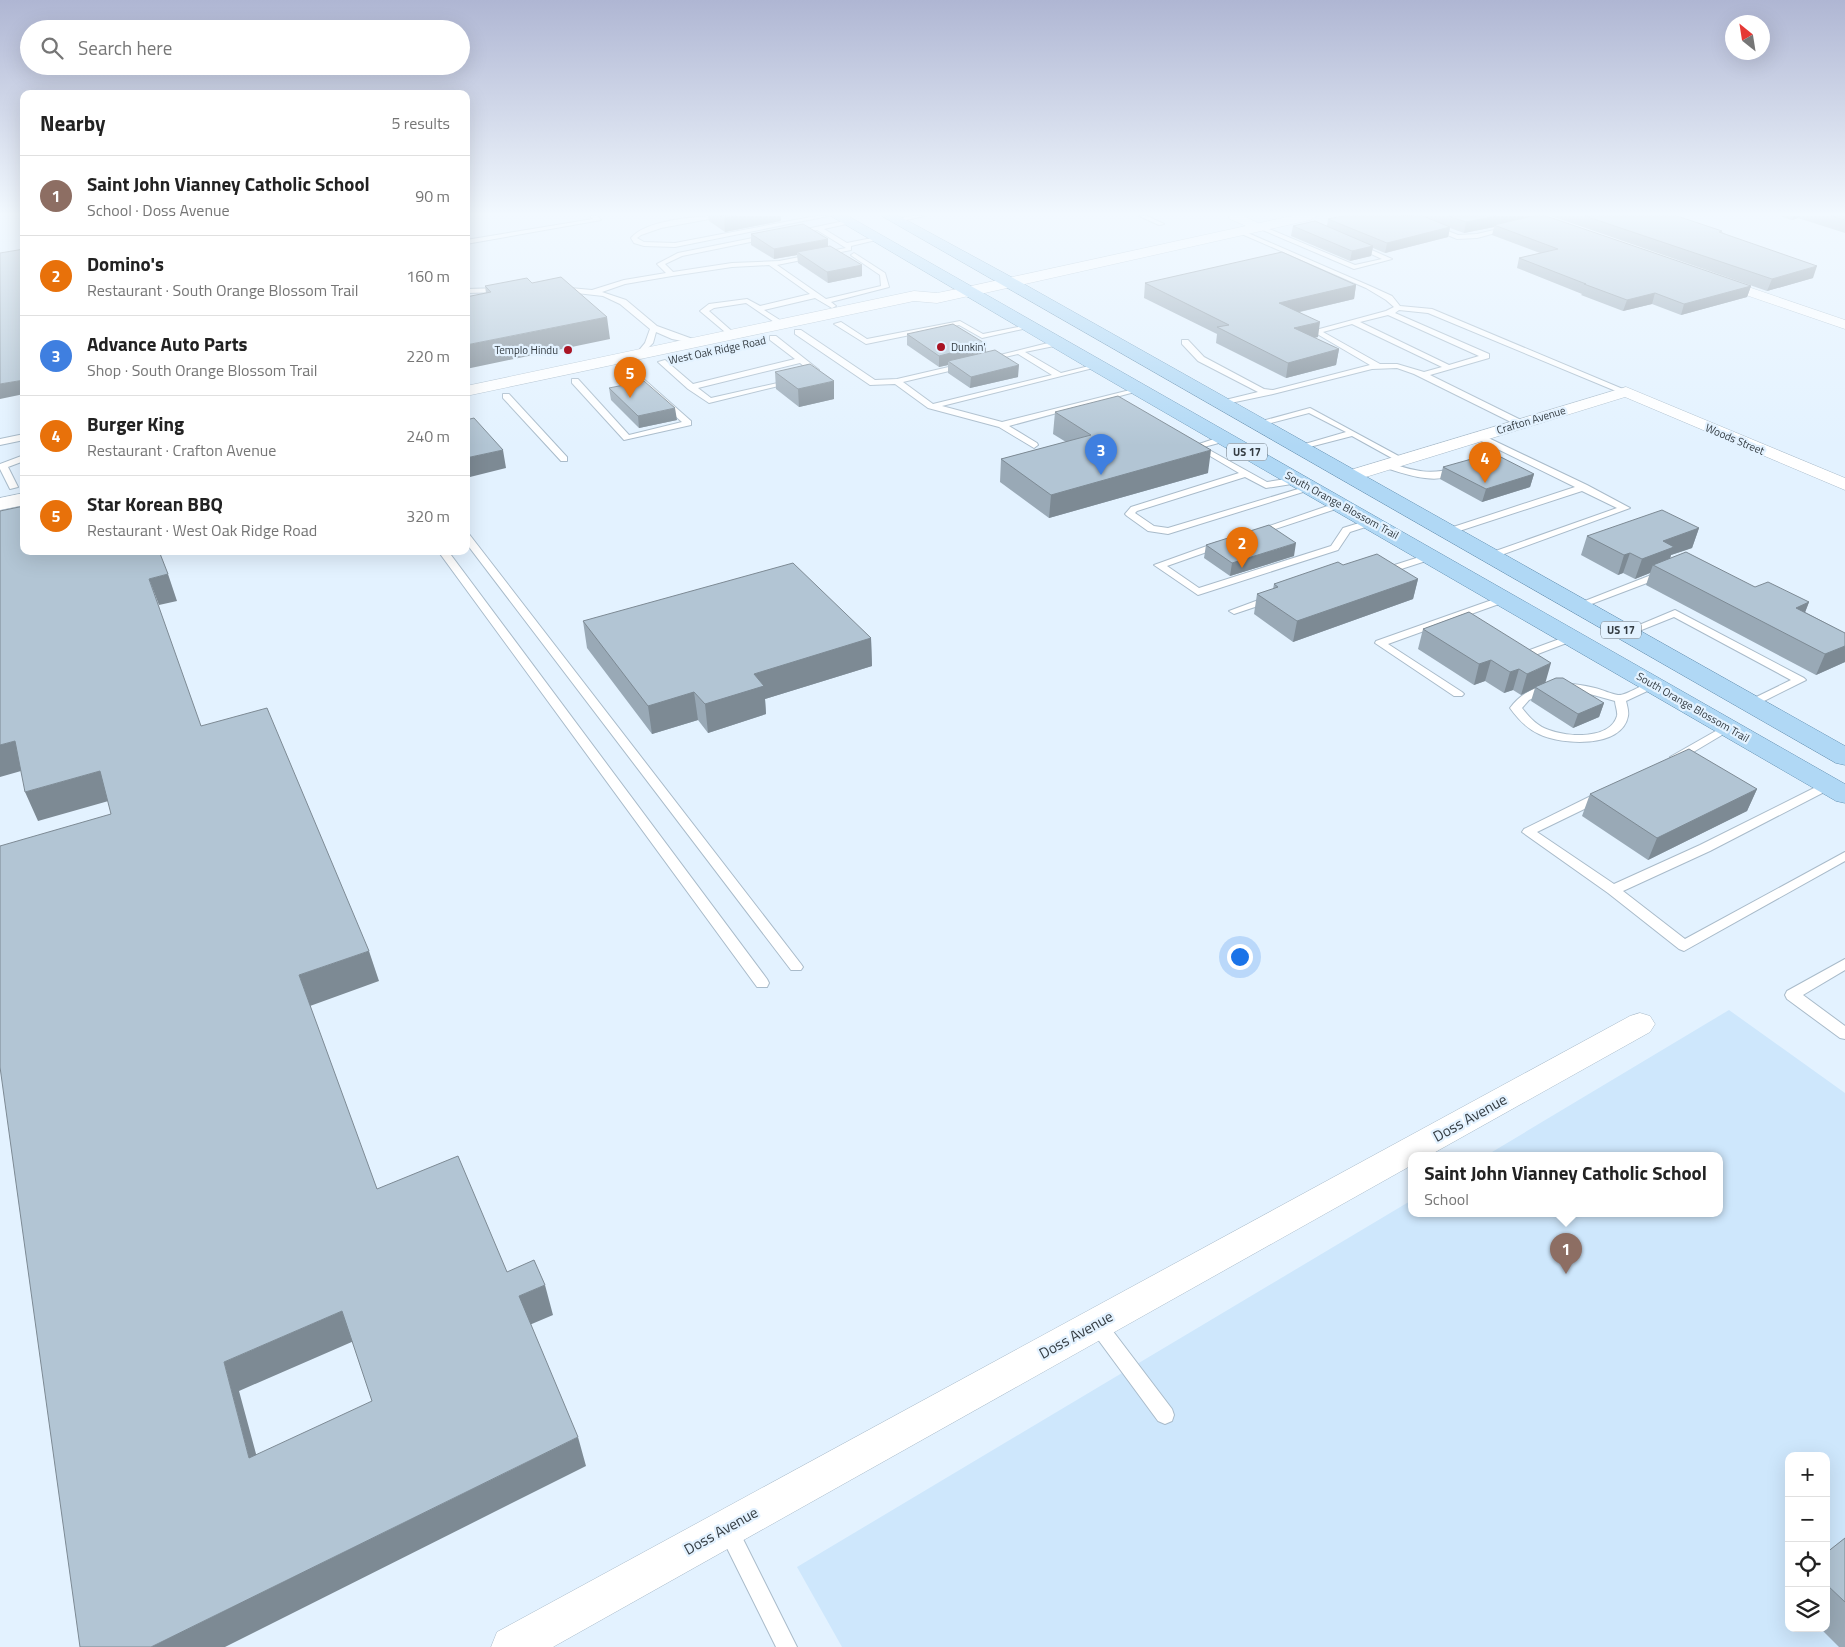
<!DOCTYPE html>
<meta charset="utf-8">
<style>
:root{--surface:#fff;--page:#f2f2f2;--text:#222;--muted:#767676;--line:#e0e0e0;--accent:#b45309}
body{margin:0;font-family:"Titillium Web",sans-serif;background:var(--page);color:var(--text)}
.controls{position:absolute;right:15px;bottom:15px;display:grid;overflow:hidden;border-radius:10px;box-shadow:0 5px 20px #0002}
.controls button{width:45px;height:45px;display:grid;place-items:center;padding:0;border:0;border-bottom:1px solid var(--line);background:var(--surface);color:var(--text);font:25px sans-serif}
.compass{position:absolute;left:1725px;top:15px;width:45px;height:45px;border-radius:50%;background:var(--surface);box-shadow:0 5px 20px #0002;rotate:330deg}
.you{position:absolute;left:1239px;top:956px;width:18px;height:18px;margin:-12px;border:4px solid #fff;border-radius:50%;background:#1a73e8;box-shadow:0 0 0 8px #1a73e833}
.badge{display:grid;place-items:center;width:32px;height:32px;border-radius:50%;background:var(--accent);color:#fff;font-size:16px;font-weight:700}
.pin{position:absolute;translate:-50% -41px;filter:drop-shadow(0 1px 2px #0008)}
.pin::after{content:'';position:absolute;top:26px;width:18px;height:15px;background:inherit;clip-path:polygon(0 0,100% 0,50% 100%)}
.popup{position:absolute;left:1408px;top:1152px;width:315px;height:65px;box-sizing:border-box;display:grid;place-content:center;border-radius:10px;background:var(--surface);filter:drop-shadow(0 1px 4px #0005);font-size:16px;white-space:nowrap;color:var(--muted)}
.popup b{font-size:19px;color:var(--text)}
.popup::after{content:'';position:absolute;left:50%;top:100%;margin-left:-10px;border:10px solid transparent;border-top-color:var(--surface)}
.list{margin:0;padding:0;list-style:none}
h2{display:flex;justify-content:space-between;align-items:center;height:65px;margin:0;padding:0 20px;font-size:21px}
h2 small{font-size:16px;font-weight:400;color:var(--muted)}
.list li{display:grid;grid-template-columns:32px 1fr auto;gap:15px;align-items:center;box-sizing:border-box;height:80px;padding:0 20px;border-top:1px solid var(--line)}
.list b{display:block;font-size:19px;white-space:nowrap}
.list p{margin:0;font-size:16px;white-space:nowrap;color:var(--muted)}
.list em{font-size:16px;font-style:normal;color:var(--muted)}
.icon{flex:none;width:28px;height:28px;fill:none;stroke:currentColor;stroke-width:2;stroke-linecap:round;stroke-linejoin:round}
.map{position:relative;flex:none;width:1845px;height:1647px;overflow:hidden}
.search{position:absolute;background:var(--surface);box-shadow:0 5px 20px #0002;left:20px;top:20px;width:450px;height:55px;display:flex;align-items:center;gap:12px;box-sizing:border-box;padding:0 18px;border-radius:28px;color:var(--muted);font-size:19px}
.panel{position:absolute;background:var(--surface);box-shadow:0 5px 20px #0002;left:20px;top:90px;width:450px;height:465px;border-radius:10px}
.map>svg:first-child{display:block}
.built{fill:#cee7fc;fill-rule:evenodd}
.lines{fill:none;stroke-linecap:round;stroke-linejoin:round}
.service-casing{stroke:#a9bbca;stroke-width:2}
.minor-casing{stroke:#a9bbca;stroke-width:1}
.tertiary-casing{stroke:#a9bbca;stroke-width:1}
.secondary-casing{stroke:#a9bbca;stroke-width:1}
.primary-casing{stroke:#6390b2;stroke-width:1}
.service{fill:#fff;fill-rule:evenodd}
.minor{fill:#fff;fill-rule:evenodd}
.tertiary{fill:#fff;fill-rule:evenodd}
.secondary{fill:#fff;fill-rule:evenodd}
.primary{fill:#b0d8f5;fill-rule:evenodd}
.wall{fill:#99a9b6}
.shaded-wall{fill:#7d8a94}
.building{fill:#b2c5d4;stroke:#7d8a94;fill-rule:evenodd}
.poi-dot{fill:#a91424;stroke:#e3f2ff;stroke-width:2}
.labels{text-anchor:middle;stroke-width:4.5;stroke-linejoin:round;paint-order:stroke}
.far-poi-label{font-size:11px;fill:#343c42;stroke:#e3f2ff;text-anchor:start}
.far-street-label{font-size:11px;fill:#343c42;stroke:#e3f2ff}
.shield{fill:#e3f2ff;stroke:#68737b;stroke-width:1}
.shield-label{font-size:11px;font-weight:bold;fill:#343c42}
.near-street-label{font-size:15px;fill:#343c42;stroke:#e3f2ff}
</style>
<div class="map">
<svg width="1845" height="1647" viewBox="0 0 1845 1647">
<rect width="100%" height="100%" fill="#e3f2ff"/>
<path class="built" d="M1729,1010l116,83v554h-1003l-45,-80 615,-367v13h308v-58h-233zM1789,1456h37v172h-37z"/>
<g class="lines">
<defs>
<path id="service" d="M590,216h7l4,4 -135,24v-4l127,-21z
M708,216h17l-64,12 -20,7 -4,3 7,4 31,1 141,-27h12l-153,31 -31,-1 -10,-3 -3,-5c14,-17 56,-20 77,-22z
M911,216h13l-27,6 -3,-2z
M1139,216h8l17,8 -5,1z
M1402,216h8l48,19 19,-1 30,-7 3,2 -33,9 -20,1z
M849,220l2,3 -27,6 23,14 30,-6 3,2 -29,7v4l-74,15 49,34 55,-13 -1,-11 -28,-19 -1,-1 3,-2 31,20 4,14 -58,15 5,4 -4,2 -17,-10 -51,12 19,12 1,2 -4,2 -34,-23 -32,5 -5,3 25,22 1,2 -4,2 -31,-26 9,-7 38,-5 13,7 50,-12 -41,-29 -37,2 -60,9 -47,8 -23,8 24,8 31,26 44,16 -4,2 -25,-5 -16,-7 -3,11 -13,13 -4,-2 9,-11 5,-14 -30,-25 -17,-8 -44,-5 -4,-2 4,-2 33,3 32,-10 42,-7 -9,-9 21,-11 90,-18 2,1v2l-88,18 -17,8 8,8 59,-9 47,-2 67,-13 -29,-18 -22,4 -3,-2z
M1258,226h4l93,39 27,-6 -26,-12v-2l2,-1 34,15 -38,10 -96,-41z
M1237,230h4l129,56 22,10 8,10 32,3 198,83 -7,2 -195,-81 -29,-3 -4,3 94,41v4l-59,17 93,46v4h-6l-103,-51 -17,-6 -25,1 -99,25 -52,11v-4l37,-9 -60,-31 -16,-17v-4h6l16,17 60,32 9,1 97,-25 -58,-34 74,-20 8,-4 -8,-7 -20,-12 -129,-56zM1388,315l91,41 -30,9 -89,-43zM1352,324l90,43 -18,5 -27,-8h-17l-57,-32z
M501,288l4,2 -1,2 -38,1v-4z
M960,321l23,13 45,-9 4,2 -50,11 -23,-13 -93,19 -32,-20 7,-2 26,17z
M795,330h6l74,50 22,-1 69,-16v4l-63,15 30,22 119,-29 -34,-21 -30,7 -4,-2 72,-18 4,2 -1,2 -34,7 36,21 36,-9 4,2 -159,40 60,16 136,-34 4,2 -133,36 28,17 1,2 -4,3 -35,-21 -71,-19 -33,-24 -25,1 -75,-51z
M770,336h6l43,34 -1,8h-6v-5l-12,-10 -102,25 13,10 80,-18 4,2 -86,21 -21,-14 -30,-27 7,-2 28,24 102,-25 -25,-19z
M624,367h6l61,54v4l-67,15 -52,-57v-4h6l51,56 53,-13 -58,-51z
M503,394h6l58,63v4h-6l-58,-63z
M1310,408l96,52 -7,2 -47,-26 -54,14v-4l48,-14 -37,-19 -50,13 -4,-3z
M1478,433l109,52 43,23 -137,50h-6v-4l130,-46 -35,-17 -132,43h-6v-4l131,-43 -100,-49v-4z
M24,434v6l-24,5v-6z
M1223,436l4,3 -1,2 -22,6 63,35 31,-5 5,3 -5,3 -32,5 -21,-11 -108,34 -2,2 19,13 14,2 140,-42 8,2 -148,46 -20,-3 -21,-15 -2,-2 6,-7 108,-34 -46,-27z
M24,455v6l-16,6 10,20 -8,2 -10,-20v-5z
M1386,462c27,8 41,14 69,6l4,3c-20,16 -54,3 -76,-4l-1,-2z
M1342,501l3,1v4l-85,28h-6l-2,-2z
M1372,519l5,3 -2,2 -25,8 -12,18 -140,45 -44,-30 64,-23h6v4l-57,20 32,22 132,-42 12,-18z
M466,533l3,1 332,430 2,3 -2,3h-10l-325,-427z
M438,551h10l319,428 2,4 -2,4h-10z
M1432,553l3,1v4l-46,15h-8l-4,-3 1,-2h7z
M1664,570l5,3 -1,2 -87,33 -4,1 -5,-3z
M1272,595l5,3 -1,2 -42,14 -5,-3z
M1506,595l5,3 -1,2 -122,44 74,48 2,2 -2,2h-8l-79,-53 1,-2z
M1675,610l129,68 2,2 -52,26h-8l-2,-2 2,-2 45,-22 -117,-63 -45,18 -4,1 -5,-3z
M1573,634l5,3 -1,2 -47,18h-8l-7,-6 5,-3 7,3z
M1654,681l4,1 2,2 -2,2 -32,15c1,4 3,11 2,15 -6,33 -67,29 -89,18 -13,-6 -21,-15 -29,-26 21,-28 54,-28 85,-20 8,2 16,6 23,7 8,1 26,-12 36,-14zM1551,690l28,1 36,10c0,4 3,11 2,15 -7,24 -50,21 -68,14 -12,-4 -19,-12 -27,-22l7,-8z
M1728,724l4,1 2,2 -2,2 -52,31h-8l-2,-3z
M1828,781l6,4 -2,3 -122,63 -87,40 62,48 160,-87v9l-161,90 -5,-2 -71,-56 -86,-61 2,-3 75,-37h8l2,3 -2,3 -70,34 77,52 86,-39z
M1845,959v11l-42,25 42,31v13l-5,-1 -53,-39 -2,-4 2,-4z
M1097,1316l6,2 69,91 2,6 -2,6 -7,3 -7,-3 -67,-91 -3,-6 3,-6z
M728,1520l7,3 62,124h-21l-58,-117 3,-7z"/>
<path id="minor" d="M1228,216h16l22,11 -6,4 -5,-1 -25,-11z
M1716,276l129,44v9l-134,-46 -2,-3z
M1626,387l219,91v12l-220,-93 -269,83h-12l-3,-4 3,-4z
M1640,1013l10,3 5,8 -5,8 -220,123h-18v10l-859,482h-62l6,-15 1133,-616z"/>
<path id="tertiary" d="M967,287l6,2 2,3 -2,3 -36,8 -23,-2 -448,95v-10l448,-95 23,2z
M24,493v12l-24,5v-12z"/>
<path id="secondary" d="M1292,216h25l-7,4 -343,77 -8,-5 8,-5z"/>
<path id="primary" d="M831,216h17l997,568v19l-9,-2 -753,-436z
M882,216h17l116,63 830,467v19l-9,-2z"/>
</defs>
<use href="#service" class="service-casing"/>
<use href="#minor" class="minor-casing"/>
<use href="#tertiary" class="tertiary-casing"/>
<use href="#secondary" class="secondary-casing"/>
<use href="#primary" class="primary-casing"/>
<use href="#service" class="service"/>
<use href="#minor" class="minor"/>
<use href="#tertiary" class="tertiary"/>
<use href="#secondary" class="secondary"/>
<use href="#primary" class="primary"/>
</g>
<path class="wall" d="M708,216h73v5l-56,11 -16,-11z
M1343,216h187l-1,1 222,69 -4,11 -66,18 -29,-11 -29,7 -42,-16 1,-1 -65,-26 2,-10 21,-5 -48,-18 2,-8 -30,6 -14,-5 -2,9 -63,16 -12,-5 -2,8 -21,5 -59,-25 2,-10h34l1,-7z
M1551,216h126l45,15v1l91,46 -46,13z
M1780,216h65v17l-47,-15 -6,2z
M751,234l77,12 34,19v11l-34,7 -30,-20 -1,-8 -23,4 -23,-14z
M532,283l78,56 -124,-46 -1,-7z
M1145,283l211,2 -2,14 -54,13 18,25 -4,1 25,11 -3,16 -50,13 -70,-35 1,-9 -73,-36z
M907,334l79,10v8l32,25 -48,11 -22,-15v-8l-9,2 -32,-22z
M775,372l59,27 -35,8 -23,-18z
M609,388l68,32 -38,8 -28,-28z
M1055,412l153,61 -159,45 -49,-36 1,-23 65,-17 -13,-8z
M1443,467l91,7 -4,13 -48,15 -42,-23z
M1699,528l-7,20 -21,7 -1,3 85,29 54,15 -4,10 40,21v29l-29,13 -170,-90 4,-12 -15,6 -12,-6 -5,2 -37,-20 6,-19z
M1206,545l88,11 -64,20 -26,-18z
M1343,565l75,14 -5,20 -120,43 -39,-28 3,-20 16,-5 1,-5z
M1469,612l76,71 59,20 -5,14 -26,11 -42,-27 4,-13 -14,7 -8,-5 -9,3 -19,-12 -11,4 -56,-36 5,-20z
M583,621l288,17 1,28 -107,33 1,15 -58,19 -10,-13 -46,14 -65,-86z
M1757,789l-10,22 -99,49 -66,-44 8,-22z
M1845,1538v109h-6l-19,-19h6v-75z"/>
<path class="shaded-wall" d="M736,216h45v5l-56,11 -1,-14z
M1496,216h34l-1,3 -35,6v2l-30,6 2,-11z
M1793,216h6l-1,2 -6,2z
M1450,227l-2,10 -63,16 2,-10z
M828,239v10l-31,3v3l-23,4v-10z
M1373,246l-2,10 -21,5 2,-10z
M862,265v11l-34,7 -1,-11z
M1817,266l-4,12 -46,13 5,-12z
M1356,285l-2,14 -77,18 2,-14z
M1751,286l-4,11 -66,18 3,-11z
M1655,293l-3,11 -29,7 4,-11z
M607,317l3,22 -144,30v-24z
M1320,322l-2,15 -26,6 2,-15z
M986,344v12l-38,5v4l-9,2v-11z
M1339,349l-3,16 -50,13 2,-15z
M1019,365l-1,12 -48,11 1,-11z
M24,380v14l-24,5v-15z
M834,381v18l-35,8 -1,-18z
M675,408l2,12 -38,8 -1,-12z
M503,450l3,18 -40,10v-20z
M1211,450l-3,23 -159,45 2,-23z
M1534,474l-4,13 -48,15 4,-13z
M1699,528l-7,20 -21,7 -3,11 -15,-1 -3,8 -15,6 7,-20 21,-18z
M1296,543l-2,13 -64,20 2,-13z
M1630,553l-7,20 -5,2 6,-20z
M168,574l9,27 -18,4 -10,-26z
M1418,579l-5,20 -120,43 4,-21z
M1809,602l-8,21 -5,-15z
M871,638l1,28 -107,33 1,15 -58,19 -3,-29 49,-30z
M1845,646v16l-29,13 9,-21z
M1491,660l-6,21 -11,4 5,-21z
M1551,663l-6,21 -10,3v1l-14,7 6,-21z
M1519,669l-6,21 -9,3 6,-21z
M694,692l4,28 -46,14 -4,-28z
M1604,703l-5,14 -26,11 5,-14z
M15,741l13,28 -28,8v-32z
M100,771l12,29 -74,21 -13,-29z
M1757,789l-10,22 -99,49 9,-22z
M369,951l10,30 -69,25 -11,-31z
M545,1285l8,30 -26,11 -8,-30z
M342,1311l12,30 -115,50 26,96 -16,-29 -25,-96z
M578,1437l8,29 -361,181h-74z"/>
<path class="building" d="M720,216h16l-12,2z
M1343,216h80l27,11 -63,16 -59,-24z
M1448,216h48l-30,6z
M1533,216h13l205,70 -67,18 -29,-11 -28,7 -43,-16h2l-67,-26 39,-9 -64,-24z
M1585,216h92l45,15 -3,1 98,34 -45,13z
M1831,216h14v4z
M1315,221l58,25 -21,5 -59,-25z
M803,224l25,15 -54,10 -23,-15z
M830,246l32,19 -35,7 -30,-20z
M24,249v76h-1l1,3v52l-24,4v-131z
M1282,252l74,33 -77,18 41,19 -26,6 45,21 -51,14 -71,-36 12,-2 -84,-42z
M561,277l46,40 -141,28v-48l25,-5 -6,-6 42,-8 5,5z
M953,324l33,20 -47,12 -32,-22z
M995,350l24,15 -48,12 -23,-16z
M810,364l24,17 -36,8 -23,-17z
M644,381l31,27 -37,8 -29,-28z
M1118,396l93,54 -160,45 -50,-36 90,-24 -36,-23z
M474,418l29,32 -37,8v-38z
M1493,453l41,21 -48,15 -43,-22z
M24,506v45h135l9,23 -19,5 52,147 66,-18 102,243 -70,24 78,214 81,-33 49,116 27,-12 11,25 -26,11 59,141 -427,210h-71l-80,-580v-221l111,-32 -11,-43 -75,21 -10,-51 -15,4v-234zM342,1311l30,90 -123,57 -25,-96z
M1662,510l37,18 -36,13 11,6 -32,12 -12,-6 -6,2 -37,-19z
M1269,525l27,18 -64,20 -26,-18z
M1686,552l69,35 13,-5 41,20 -13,6 49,25v13l-20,8 -172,-89z
M1377,554l41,25 -121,42 -40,-27 21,-7 -4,-3 64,-22 5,3z
M793,563l78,75 -117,36 10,12 -59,18 -11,-12 -46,14 -65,-85z
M1469,612l82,51 -24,11 -8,-5 -9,3 -19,-12 -12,4 -56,-35z
M1556,678h7l41,25 -26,11 -43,-27z
M1689,749l68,40 -100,49 -67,-44z
M1845,1538v64l-19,-18v-31z"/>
<linearGradient id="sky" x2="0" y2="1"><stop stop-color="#afb6d3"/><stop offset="0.48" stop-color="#f2f9ff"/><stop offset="1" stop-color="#f2f9ff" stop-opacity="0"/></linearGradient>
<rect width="1845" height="446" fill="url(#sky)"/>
<g class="poi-dot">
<circle cx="941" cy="347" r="5"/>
<circle cx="568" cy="350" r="5"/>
</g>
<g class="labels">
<g class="far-poi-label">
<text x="951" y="351">Dunkin'</text>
<text x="558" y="354" text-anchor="end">Templo Hindu</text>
</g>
<g class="far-street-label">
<text transform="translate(717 350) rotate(-12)" y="4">West Oak Ridge Road</text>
<text transform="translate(1531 420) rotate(-17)" y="4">Crafton Avenue</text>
<text transform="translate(1735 439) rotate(23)" y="4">Woods Street</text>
<text transform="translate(1342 505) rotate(29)" y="4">South Orange Blossom Trail</text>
<text transform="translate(1693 707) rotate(30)" y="4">South Orange Blossom Trail</text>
</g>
<g class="shield">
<rect x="1227" y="443.5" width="40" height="17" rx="4"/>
<rect x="1601" y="621.5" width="40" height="17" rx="4"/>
</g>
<g class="shield-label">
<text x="1247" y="456">US 17</text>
<text x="1621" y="634">US 17</text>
</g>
<g class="near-street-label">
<text transform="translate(1470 1118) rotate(-29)" y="5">Doss Avenue</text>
<text transform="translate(1076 1335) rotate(-29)" y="5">Doss Avenue</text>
<text transform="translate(721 1531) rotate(-29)" y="5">Doss Avenue</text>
</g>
</g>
</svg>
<div class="controls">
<button>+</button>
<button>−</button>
<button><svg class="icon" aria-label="locate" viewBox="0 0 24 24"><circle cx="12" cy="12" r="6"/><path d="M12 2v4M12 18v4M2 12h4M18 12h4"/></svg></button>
<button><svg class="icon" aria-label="layers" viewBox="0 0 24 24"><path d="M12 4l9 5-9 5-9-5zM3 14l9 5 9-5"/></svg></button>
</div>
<svg class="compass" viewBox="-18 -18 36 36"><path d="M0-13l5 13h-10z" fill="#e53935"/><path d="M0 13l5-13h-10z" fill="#767676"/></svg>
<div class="you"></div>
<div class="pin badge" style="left:1566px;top:1274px;background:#8d6e63">1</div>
<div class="popup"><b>Saint John Vianney Catholic School</b>School</div>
<div class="pin badge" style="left:1242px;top:568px;background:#e8710a">2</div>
<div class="pin badge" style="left:1101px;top:475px;background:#3f7fe0">3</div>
<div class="pin badge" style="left:1485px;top:483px;background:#e8710a">4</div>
<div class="pin badge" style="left:630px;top:398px;background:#e8710a">5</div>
<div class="search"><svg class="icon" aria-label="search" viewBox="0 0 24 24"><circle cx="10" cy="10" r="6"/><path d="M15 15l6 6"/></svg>Search here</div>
<section class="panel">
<h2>Nearby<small>5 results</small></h2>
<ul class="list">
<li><span class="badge" style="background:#8d6e63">1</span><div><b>Saint John Vianney Catholic School</b><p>School · Doss Avenue</p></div><em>90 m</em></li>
<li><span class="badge" style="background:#e8710a">2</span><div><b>Domino's</b><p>Restaurant · South Orange Blossom Trail</p></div><em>160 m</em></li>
<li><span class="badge" style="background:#3f7fe0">3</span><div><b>Advance Auto Parts</b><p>Shop · South Orange Blossom Trail</p></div><em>220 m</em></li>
<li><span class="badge" style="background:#e8710a">4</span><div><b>Burger King</b><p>Restaurant · Crafton Avenue</p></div><em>240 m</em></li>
<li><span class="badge" style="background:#e8710a">5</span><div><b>Star Korean BBQ</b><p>Restaurant · West Oak Ridge Road</p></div><em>320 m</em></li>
</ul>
</section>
</div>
